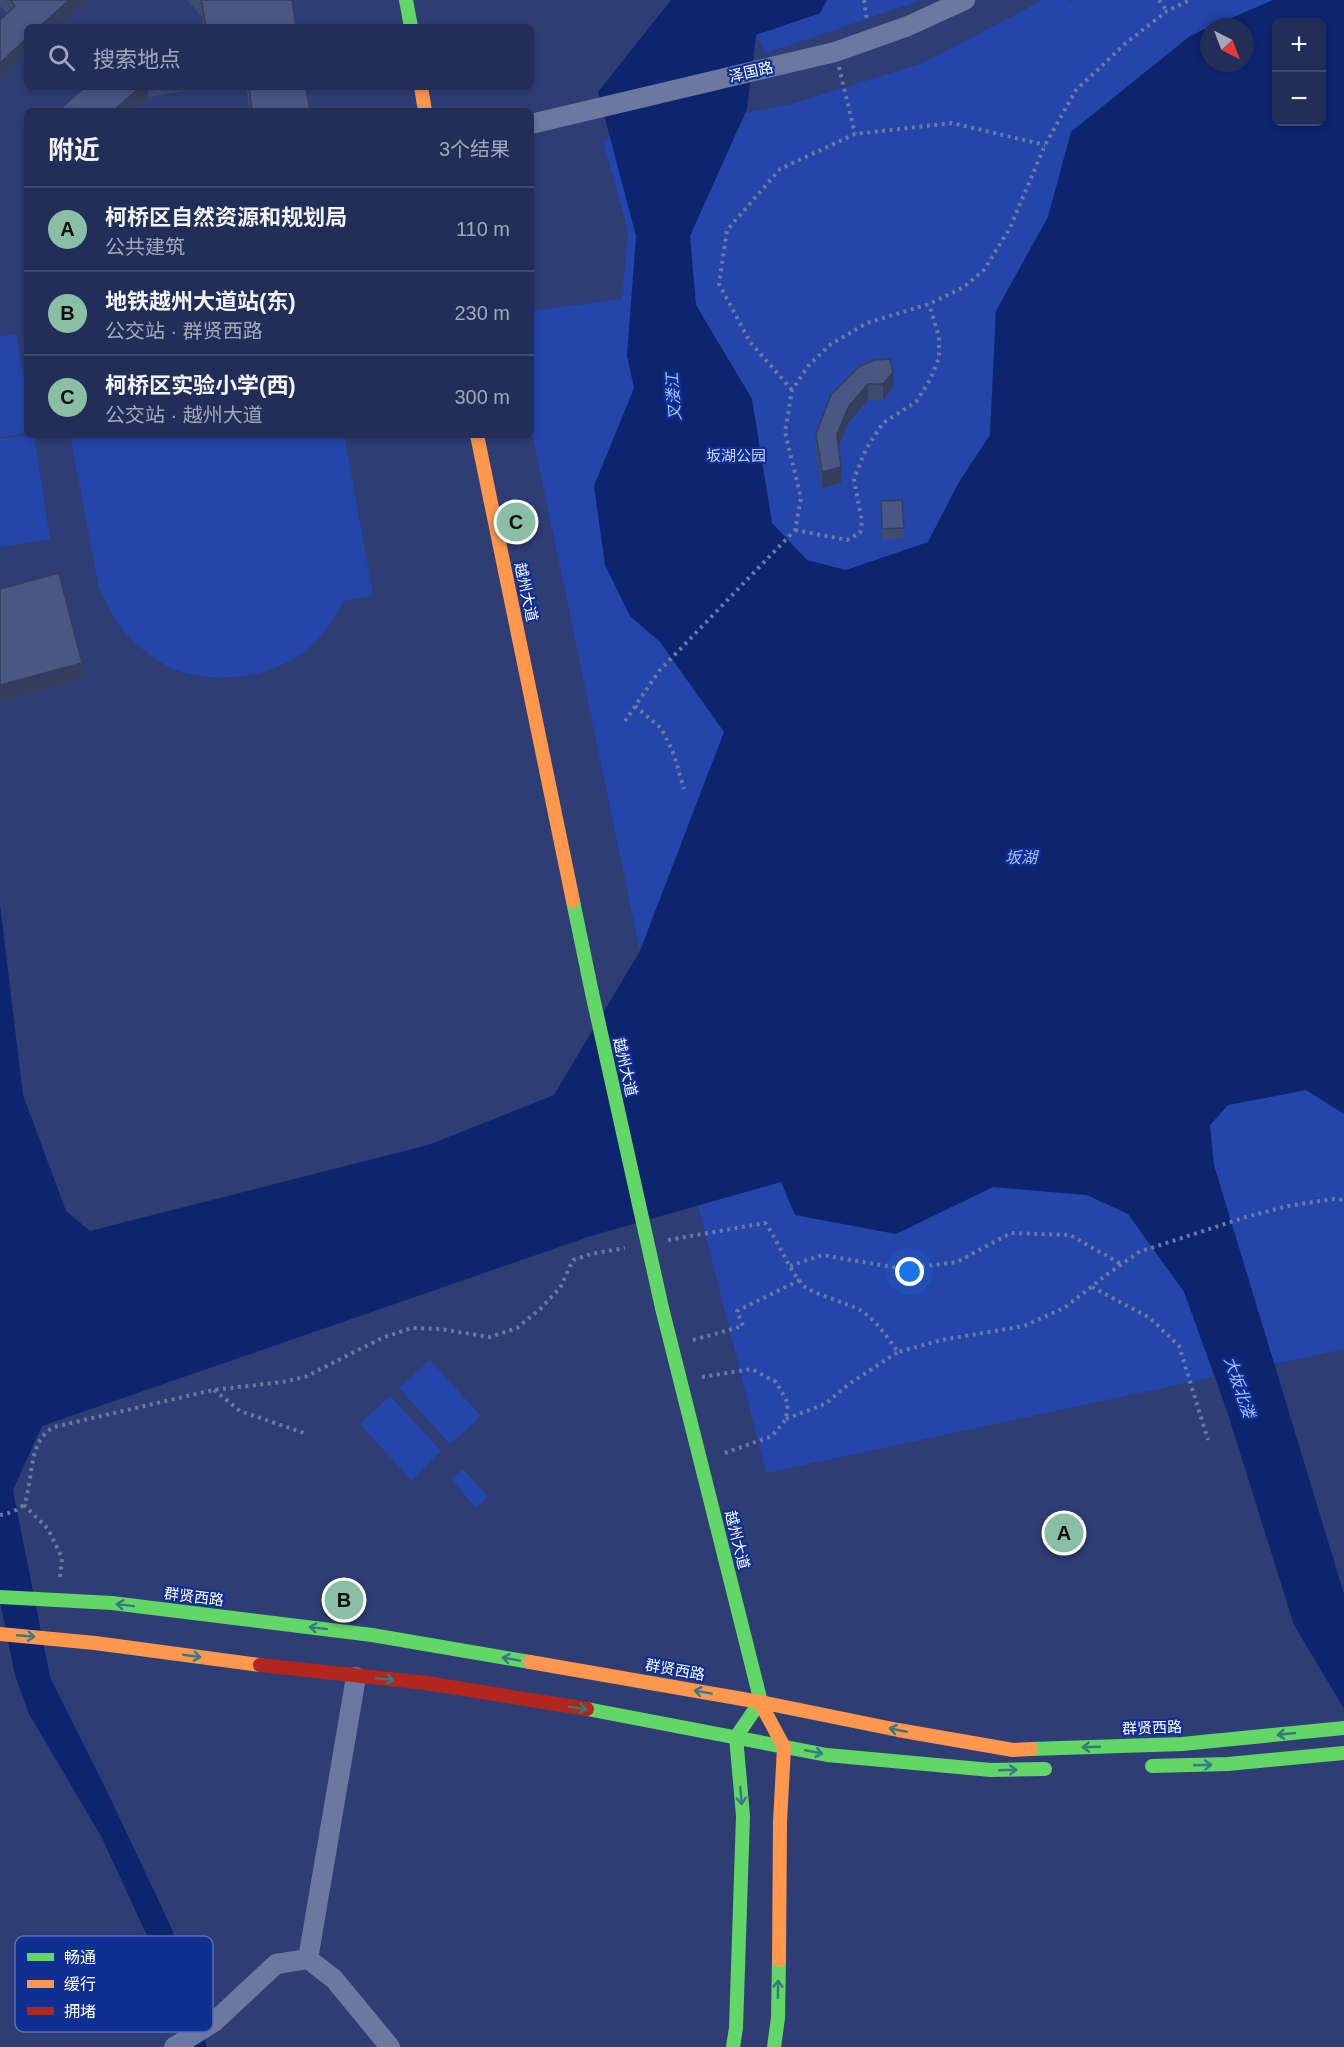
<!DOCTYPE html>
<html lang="zh">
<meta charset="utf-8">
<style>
:root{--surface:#222e58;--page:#2a365e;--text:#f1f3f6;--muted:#a2a8ba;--line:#3f4a6e;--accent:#8abfa5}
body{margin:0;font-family:Arial,"Noto Sans SC",sans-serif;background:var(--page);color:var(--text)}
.controls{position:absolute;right:18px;top:18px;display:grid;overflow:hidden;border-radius:9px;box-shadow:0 3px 9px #0003}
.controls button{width:54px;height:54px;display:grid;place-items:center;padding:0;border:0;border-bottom:2px solid var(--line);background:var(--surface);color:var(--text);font:30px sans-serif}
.compass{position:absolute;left:1200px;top:18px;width:54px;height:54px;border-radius:50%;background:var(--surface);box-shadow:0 3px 9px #0003;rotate:138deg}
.you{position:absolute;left:910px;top:1272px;width:21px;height:21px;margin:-15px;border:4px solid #fff;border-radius:50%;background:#1a73e8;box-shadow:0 0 0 9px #1a73e833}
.badge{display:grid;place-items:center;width:39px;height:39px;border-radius:50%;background:var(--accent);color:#111;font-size:20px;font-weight:700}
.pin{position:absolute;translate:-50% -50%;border:3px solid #fff;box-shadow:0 2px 6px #0006}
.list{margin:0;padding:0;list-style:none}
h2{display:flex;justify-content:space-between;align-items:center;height:78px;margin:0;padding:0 24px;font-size:26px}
h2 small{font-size:20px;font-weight:400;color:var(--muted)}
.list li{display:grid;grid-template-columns:39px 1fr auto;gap:18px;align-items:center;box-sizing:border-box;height:84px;padding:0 24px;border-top:2px solid var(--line)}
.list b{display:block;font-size:22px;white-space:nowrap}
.list p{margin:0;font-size:20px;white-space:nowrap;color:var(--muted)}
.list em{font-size:20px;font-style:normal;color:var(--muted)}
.icon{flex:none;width:33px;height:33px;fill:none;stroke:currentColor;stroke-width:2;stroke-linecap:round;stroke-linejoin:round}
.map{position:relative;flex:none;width:1344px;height:2047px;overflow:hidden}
.search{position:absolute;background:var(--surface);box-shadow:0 3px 9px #0003;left:24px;top:24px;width:510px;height:66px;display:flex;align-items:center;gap:15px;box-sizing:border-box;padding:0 21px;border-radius:9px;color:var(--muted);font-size:22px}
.panel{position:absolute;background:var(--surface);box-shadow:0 3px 9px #0003;left:24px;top:108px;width:510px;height:330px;border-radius:9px}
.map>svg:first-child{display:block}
.green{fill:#2446aa}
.water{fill:#0d246f;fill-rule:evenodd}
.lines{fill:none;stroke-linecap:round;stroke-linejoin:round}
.path{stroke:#6b78a0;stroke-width:4;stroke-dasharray:3 4.5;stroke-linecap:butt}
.street{stroke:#6b78a0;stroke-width:20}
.fast{stroke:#63d668;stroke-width:14}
.slow{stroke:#ff974d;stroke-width:14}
.jam{stroke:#b3261e;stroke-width:14}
.path-bridge{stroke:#6b78a0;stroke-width:4;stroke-dasharray:3 4.5;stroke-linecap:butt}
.fast-bridge{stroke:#63d668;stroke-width:14}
.wall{fill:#404b71}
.shaded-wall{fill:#343d5c}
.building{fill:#4a5783;stroke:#343d5c;stroke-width:1.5}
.oneway{stroke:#357a80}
.labels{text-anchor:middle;stroke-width:4.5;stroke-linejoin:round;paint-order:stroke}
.street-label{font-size:15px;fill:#fff;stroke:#102f93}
.park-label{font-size:15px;fill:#c5d3fd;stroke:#102f93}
.water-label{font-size:16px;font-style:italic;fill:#a9befa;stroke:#102f93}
.key{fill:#102f93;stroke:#586db3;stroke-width:1.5}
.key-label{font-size:16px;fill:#fff}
</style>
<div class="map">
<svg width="1344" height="2047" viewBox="0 0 1344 2047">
<rect width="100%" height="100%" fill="#2e3e75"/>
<path class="green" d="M827,0h95l-156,53 -10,-18 64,-22z
M1043,0h26l1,2 3,-2h200l-83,36 -119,96 -23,85 -52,94 -6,124 -31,47 -31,60 -204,190 -84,219 -109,-524v-116l91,-12 6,-68 -25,-90 189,-37 131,-41z
M16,334l11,65v34l-27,4v-101z
M34,435l16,104 -50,8v-108z
M70,435h274l29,160 -29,6c-8,13 -15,27 -26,38 -32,37 -97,47 -142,31 -12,-5 -25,-14 -35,-22 -20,-15 -32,-39 -42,-60z
M1307,1090l37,24v235l-578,124 -68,-268 83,-23 115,52 97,-47 94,8 41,19 100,-109z
M430,1360l51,56 -31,28 -51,-56z
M390,1396l51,55 -30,29 -51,-56z
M463,1469l25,28 -12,11 -25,-29z"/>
<path class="water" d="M671,0h156l-7,13 -64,22 -9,74 -57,127 6,69 56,94 20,124 35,37 39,10 82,-28 31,-60 31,-47 6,-124 52,-94 23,-85 119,-96 19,-9v36h36v-36h-35l63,-27h71v1114l-38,-24 -78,15 -18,20 4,40 130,429v115l-50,-84 -68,-217 -42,-116 -56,-78 -41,-19 -94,-8 -97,47 -101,-19 -14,-33 -190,54 -549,190 -29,64 37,187 55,110 66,140 24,73 12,47h-23l-9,-35 -26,-72 -48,-104 -72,-122 -14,-39 -15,-73v-698l23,191 43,116 24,20 338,-86 126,-50 86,-144 84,-219 -64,-90 -30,-26 -25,-51 -11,-79 40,-98 -7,-32 9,-120 -38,-144zM1276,22h46v100h-46z"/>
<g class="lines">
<path class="path" d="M864,0l3,22
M1159,0l8,11
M839,67l16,67
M792,390l-42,-48 -31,-58 8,-54 53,-61 75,-35 97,-11 93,22
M795,530l52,10 13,-7 2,-11 -8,-43 12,-30 17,-26 33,-21 14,-22 9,-22v-21l-10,-33
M635,706l26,22 12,24 11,37
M625,721l34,-50 136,-141 6,-32 -16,-66 7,-42 16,-24 23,-22 36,-21 62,-19 35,-17 20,-17 26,-42 35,-83 31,-55 50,-47 41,-32 23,-11
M668,1240l97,-17c15,20 22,45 39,63 5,6 45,18 56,24 16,10 27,27 38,42l44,-12 82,-14 40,-18 45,-35 30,-21 107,-35 42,-11 45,-7 11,1
M790,1266l32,-11 81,14 54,-7 54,-29 59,2 51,29
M1092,1287l58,31 29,28 29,94
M693,1340l50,-14 -6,-15 63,-31
M702,1377l50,-8 24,13 12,21 -2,16 -14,17 -50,18
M214,1390l26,21 64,22
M786,1419l39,-15 24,-20 49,-32
M60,1577l2,-19 -14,-29 -24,-24c10,-25 3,-64 30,-78l159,-37 69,-8 23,-5 77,-39 30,-10 28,1 50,8 27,-9 23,-19 20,-21 13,-28 18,-6 34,-6"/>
<path class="street" d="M531,124l304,-72 73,-26 57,-26
M308,1959l48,-282
M174,2047l40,-25 62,-58 32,-5 26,20 56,68"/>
<path class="fast" d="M406,0l5,27
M573,901l19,92
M662,1308l100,398
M0,1597l112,6 260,32 158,27
M587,1709l240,46 164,15 54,-1
M1031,1749l151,-5 162,-16
M1152,1766l76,-2 116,-11
M733,2047l3,-19 7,-212 -7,-79 24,-35
M774,2047l4,-29 1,-58"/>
<path class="slow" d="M421,87l4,24
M477,435l96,466
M0,1634l95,9 165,22
M530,1662l230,40 138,28 115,20 18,-1
M762,1706l22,41 -4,75 -1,138"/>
<path class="jam" d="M260,1665l166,18 161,26"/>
<path class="path-bridge" d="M0,1515l13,-3 11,-7"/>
<path class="fast-bridge" d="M592,993l70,315"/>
</g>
<path class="wall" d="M0,0h87l-30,27h-30v27l-27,25v-59l7,-7 -7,-7z
M187,0h105l4,27h-92l-2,-10z
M85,87h124l-61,10 -17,14h-73z
M212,87h27l-27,4z
M246,87h60l4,24h-60z
M890,359l3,29 -10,12h-15l-19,22 -11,25 3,36 -19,5 -6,-38v-16z
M881,512l23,16v11l-22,1z"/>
<path class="shaded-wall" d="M69,0h18l-30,27h-18z
M27,38v16l-27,25v-16z
M140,87h8v10l-17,14h-18z
M893,372v16l-10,12v-16z
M868,384v16l-19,22 -12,28v-16l12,-28z
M841,467v16l-19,5v-16z
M82,663v16l-82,22v-16z"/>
<path class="building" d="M10,0h59l-30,27h-12v11l-27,25v-43l15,-14z
M201,0h91l4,27h-90z
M85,87h55l-27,24h-55z
M249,87h57l4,24h-58z
M890,359l3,13 -10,12h-15l-19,22 -12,28 4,33 -19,5 -6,-38 15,-39 29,-29 15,-6z
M902,500l2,28 -22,1 -1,-28z
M59,573l23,90 -82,22v-96z"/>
<defs><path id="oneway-shaft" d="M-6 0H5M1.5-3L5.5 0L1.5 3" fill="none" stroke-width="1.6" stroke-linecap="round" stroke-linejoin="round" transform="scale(1.5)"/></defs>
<g class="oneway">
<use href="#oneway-shaft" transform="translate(125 1605) rotate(-173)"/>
<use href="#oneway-shaft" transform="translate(318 1628) rotate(-173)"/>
<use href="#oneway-shaft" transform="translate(26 1636) rotate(5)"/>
<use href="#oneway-shaft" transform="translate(192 1656) rotate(8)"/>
<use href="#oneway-shaft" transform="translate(511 1659) rotate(-170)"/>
<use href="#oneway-shaft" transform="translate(385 1679) rotate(5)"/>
<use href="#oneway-shaft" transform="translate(703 1692) rotate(-170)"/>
<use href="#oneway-shaft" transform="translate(578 1708) rotate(9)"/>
<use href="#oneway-shaft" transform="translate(898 1730) rotate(-169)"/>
<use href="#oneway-shaft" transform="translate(1286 1734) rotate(174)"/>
<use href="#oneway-shaft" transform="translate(1091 1747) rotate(178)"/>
<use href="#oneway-shaft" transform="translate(814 1752) rotate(11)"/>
<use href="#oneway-shaft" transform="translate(1203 1765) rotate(-2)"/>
<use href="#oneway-shaft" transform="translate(1008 1770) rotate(-2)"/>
<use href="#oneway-shaft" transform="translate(741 1796) rotate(85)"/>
<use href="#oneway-shaft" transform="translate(778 1989) rotate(-89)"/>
</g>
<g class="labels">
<g class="street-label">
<text transform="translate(751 72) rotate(-13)" y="5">泽国路</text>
<text transform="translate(526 592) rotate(78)" y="5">越州大道</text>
<text transform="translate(625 1067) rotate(77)" y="5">越州大道</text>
<text transform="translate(737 1540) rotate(76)" y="5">越州大道</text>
<text transform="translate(194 1597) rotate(7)" y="5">群贤西路</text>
<text transform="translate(675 1670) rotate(10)" y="5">群贤西路</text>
<text transform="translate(1152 1728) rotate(-2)" y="5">群贤西路</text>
</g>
<g class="park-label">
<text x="736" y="461">坂湖公园</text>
</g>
<g class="water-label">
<text transform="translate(673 397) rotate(-94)" y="6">叉溇江</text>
<text x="1021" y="863">坂湖</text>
<text transform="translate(1240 1387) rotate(71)" y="6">大坂北溇</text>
</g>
</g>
<rect x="15" y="1936" width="198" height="96" rx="9" class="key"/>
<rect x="27" y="1953" width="27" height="8" fill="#63d668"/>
<rect x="27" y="1980" width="27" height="8" fill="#ff974d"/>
<rect x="27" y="2007" width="27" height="8" fill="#b3261e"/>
<g class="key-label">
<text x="64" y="1963">畅通</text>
<text x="64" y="1990">缓行</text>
<text x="64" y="2017">拥堵</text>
</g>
</svg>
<div class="controls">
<button>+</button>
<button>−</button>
</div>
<svg class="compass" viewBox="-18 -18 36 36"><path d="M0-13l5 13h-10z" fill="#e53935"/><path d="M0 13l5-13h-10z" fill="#a2a8ba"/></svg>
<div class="you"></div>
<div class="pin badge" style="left:1064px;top:1533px">A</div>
<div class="pin badge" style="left:344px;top:1600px">B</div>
<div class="pin badge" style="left:516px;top:522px">C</div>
<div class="search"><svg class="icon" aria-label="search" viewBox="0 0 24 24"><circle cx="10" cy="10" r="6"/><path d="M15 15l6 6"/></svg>搜索地点</div>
<section class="panel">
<h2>附近<small>3个结果</small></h2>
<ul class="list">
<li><span class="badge">A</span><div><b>柯桥区自然资源和规划局</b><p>公共建筑</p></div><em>110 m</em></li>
<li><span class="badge">B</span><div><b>地铁越州大道站(东)</b><p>公交站 · 群贤西路</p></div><em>230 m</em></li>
<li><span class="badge">C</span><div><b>柯桥区实验小学(西)</b><p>公交站 · 越州大道</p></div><em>300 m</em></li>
</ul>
</section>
</div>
